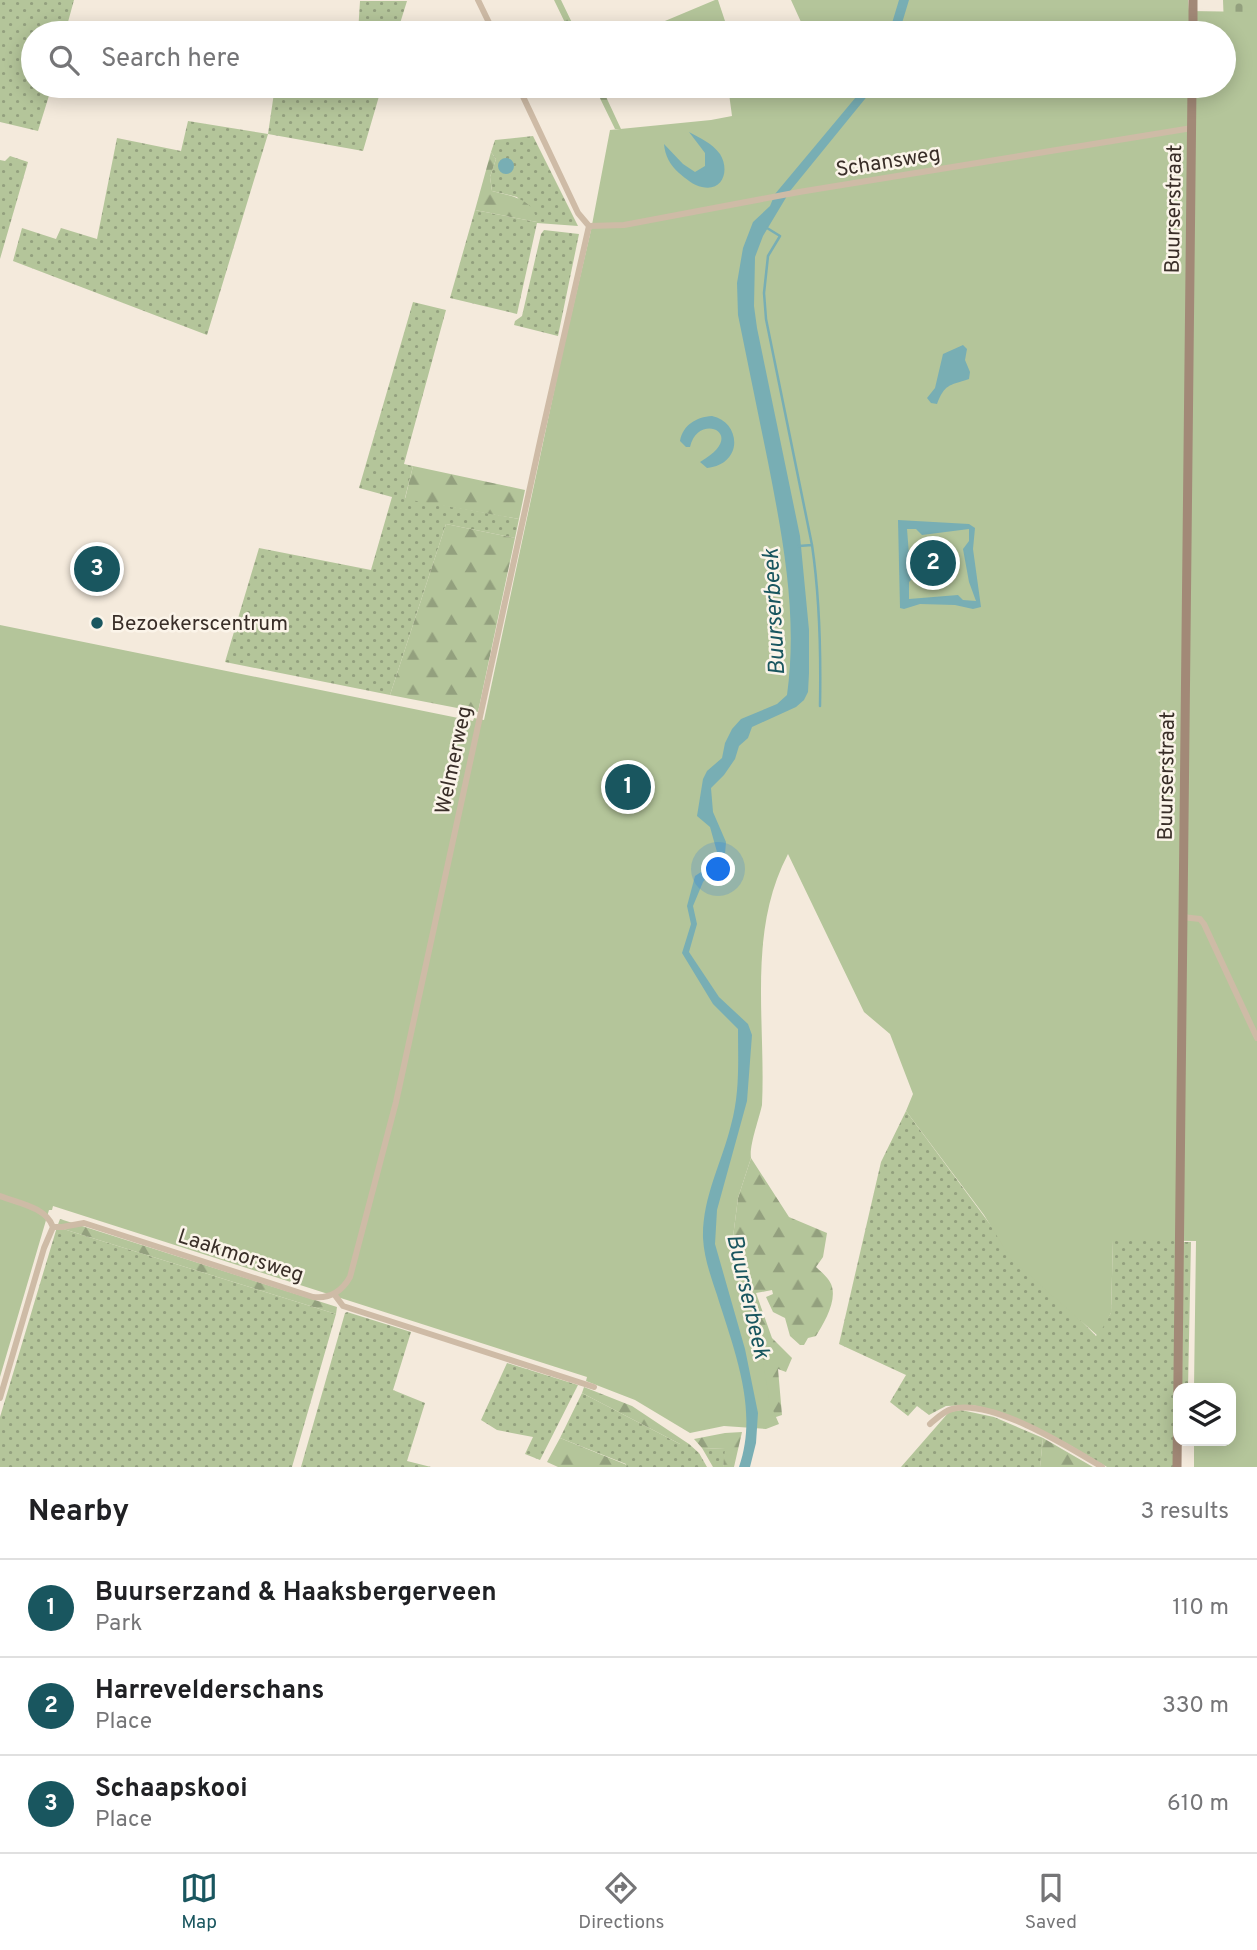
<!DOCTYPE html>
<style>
:root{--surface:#fff;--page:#f2f2f2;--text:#202124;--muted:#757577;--line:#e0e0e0;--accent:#19565f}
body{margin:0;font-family:Overpass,sans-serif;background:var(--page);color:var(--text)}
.controls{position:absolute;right:21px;bottom:21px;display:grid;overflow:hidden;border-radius:14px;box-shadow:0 4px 18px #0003}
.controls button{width:63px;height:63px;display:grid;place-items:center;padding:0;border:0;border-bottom:2px solid var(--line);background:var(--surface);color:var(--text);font:35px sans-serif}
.you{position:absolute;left:719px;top:870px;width:24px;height:24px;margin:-18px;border:5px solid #fff;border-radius:50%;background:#1a73e8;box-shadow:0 0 0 10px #1a73e833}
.badge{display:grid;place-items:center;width:46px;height:46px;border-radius:50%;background:var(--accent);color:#fff;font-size:23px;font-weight:700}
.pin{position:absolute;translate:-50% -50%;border:4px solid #fff;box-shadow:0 2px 7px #0006}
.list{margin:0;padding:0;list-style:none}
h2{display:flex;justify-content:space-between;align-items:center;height:91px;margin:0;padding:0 28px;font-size:30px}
h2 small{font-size:23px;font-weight:400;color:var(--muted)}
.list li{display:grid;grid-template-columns:46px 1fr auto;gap:21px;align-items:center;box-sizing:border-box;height:98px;padding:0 28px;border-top:2px solid var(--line)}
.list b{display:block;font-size:26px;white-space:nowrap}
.list p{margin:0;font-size:23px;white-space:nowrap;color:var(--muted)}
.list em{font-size:23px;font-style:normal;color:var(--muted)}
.icon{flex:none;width:38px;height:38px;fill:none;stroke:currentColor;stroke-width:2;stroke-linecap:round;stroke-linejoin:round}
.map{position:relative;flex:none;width:1257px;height:1467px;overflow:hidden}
.search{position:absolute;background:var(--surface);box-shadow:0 4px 18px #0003;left:21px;right:21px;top:21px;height:77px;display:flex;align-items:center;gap:18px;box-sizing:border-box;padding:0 24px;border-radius:38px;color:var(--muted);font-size:26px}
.sheet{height:385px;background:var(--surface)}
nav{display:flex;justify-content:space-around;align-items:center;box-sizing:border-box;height:98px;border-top:2px solid var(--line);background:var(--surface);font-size:19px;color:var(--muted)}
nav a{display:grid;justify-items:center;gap:4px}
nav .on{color:var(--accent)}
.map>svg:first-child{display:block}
.grass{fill:url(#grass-dots)}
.forest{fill:url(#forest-firs)}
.cemetery{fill:url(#cemetery-stones)}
.green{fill:#b4c59a}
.water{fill:#78aeb4;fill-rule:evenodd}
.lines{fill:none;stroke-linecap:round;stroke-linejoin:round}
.stream{stroke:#78aeb4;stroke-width:2.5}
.street{stroke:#cebba6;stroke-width:6}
.secondary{stroke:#a28977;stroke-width:9}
.poi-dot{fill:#19565f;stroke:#fbf4e9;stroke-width:2.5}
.labels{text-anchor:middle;stroke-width:5;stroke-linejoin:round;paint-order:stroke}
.street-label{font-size:21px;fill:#392e28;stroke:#fbf4e9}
.poi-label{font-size:21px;fill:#392e28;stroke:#fbf4e9;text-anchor:start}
.water-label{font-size:23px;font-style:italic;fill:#19565f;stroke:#fbf4e9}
</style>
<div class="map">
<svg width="1257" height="1467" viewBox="0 0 1257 1467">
<defs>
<pattern id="grass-dots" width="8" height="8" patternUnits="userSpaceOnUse" patternTransform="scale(1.75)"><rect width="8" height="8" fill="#b4c59a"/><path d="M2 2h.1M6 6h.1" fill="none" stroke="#93a07e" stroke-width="1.8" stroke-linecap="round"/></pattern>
<pattern id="forest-firs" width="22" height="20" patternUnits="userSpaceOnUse" patternTransform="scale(1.75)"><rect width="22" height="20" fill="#b4c59a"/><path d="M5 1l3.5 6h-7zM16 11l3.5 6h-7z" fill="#93a07e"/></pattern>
<pattern id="cemetery-stones" width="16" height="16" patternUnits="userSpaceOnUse" patternTransform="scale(1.75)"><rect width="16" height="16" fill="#b4c59a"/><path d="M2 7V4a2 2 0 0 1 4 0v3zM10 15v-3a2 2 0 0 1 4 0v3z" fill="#93a07e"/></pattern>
</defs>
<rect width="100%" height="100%" fill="#f4eadc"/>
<path class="grass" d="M0,0h74l-9,33h-32v53h19l-14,45 -38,-9z
M360,1h47l-10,32h-39z
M275,86h107l-19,65 -95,-17 -61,201 -194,-74 9,-33 34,11 5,-11 36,11 20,-101 64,13 7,-30 80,13z
M533,136l45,90 -41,-3 -20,91 -67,-16 25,-88 62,12 -20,-25 -25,-6 -2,-14 6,-18 -5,-7 4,-12z
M10,156l18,6 -28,97v-99l5,1z
M544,230l35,4 -21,102 -44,-11 1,-4 7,-5 19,-82z
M413,302l33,8 -42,154 9,2 -8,32 114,21 -4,19 -69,-14 -56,171 -165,-33 34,-114 112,22 21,-73 -33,-9z
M906,1111l89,120 101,105 15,-23 2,-73h63l-3,227h-66l-41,-24 -72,-33 -22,-5 -26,1 -17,9 -12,-9 -9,10 -18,-14 16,-27 -67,-31 42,-182z
M57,1227l279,87 -44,153h-292v-50z
M1183,1242h8l-3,146h-6z
M347,1312l64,20 -18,58 32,13 -18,58 24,6h-130l44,-154z
M507,1363l71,22 -38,75 -15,-6 8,-17 -36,-7 -16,-10z
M582,1393l98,51h9l10,9 8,14h-81v-3l-66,-26z
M961,1410l33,7 49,21 -3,29h-139l48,-55z
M702,1448l24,1 -3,18h-10z"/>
<path class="forest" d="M554,0h7l16,33h-7z
M594,86h7l20,43h-6z
M491,152l5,7 -6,18 2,14c19,5 42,7 45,31l-62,-12z
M413,466l112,24 -6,29 -114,-20z
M446,524l69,14 -37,174 -88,-17z
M751,1158l38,59 38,16 -4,24 -7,10c5,5 12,10 15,17 7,16 -7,39 -15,52l-8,2 -4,7h-4l-10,-9 -5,-18 -12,-6 -7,-15 7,-3 -1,-4 -16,3 16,45 20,20 -6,14 -8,-3 4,46 -12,4 -15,-92 -14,-49 -8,-41 5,-39z
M60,1219l277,88 -1,7 -279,-87z
M584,1387l48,19 57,38h-9l-98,-51z
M742,1432l-8,35h-11l2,-18 -23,-1 -8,-9 31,-6z
M560,1438l67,27 -1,2h-68l-11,-5z
M1043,1438l50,29h-53z"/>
<path class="cemetery" d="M1223,0h34v26l-33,1z"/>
<path class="green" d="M715,0h3l11,33h-75l-1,-7z
M791,0h397l1,11 68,1v1455h-63v-26h37v-53h-37l2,-147 -83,-1 -2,73 -13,23 -87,-77 -27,-44 -78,-104 7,-17 -23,-60 -26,-22 -76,-158c-41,78 -22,167 -26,251 -3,14 -13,41 -11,53l-13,40 -5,39 8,41 20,68 8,55 10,23 -13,5 -42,-3 -34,7 -55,-33 -49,-19 1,-4 -534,-171 -1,4h-3l-49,167v-752l473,96 1,-3 10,2 76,-357 31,-133 19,-100 101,-10 21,-4 -4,-30h496v-53h-418z"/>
<path class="water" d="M899,0h10l-10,33h-10z
M862,86h12l-5,8 -79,97 -27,45 -8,21 -1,49 3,22 43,208 9,94v43l-1,19 -4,8 -8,7 -44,20 -4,11 -9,8 -4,13 -11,16 -13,13 2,24 13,30 -1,12 -22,28 -10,24 4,18 -8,28 30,45 29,27 4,11 -5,66 -30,109 -2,34 30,105 13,64 -2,30 -6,24h-11c20,-57 -5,-117 -22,-172 -6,-18 -13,-37 -14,-57 -1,-40 19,-76 28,-113 9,-32 7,-64 7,-96l-25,-25 -31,-51 9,-29 -4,-18 8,-30 15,-10 7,-14 -7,-25 -13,-11 6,-37 4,-8 15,-13 3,-15 7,-14 9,-10 36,-15 10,-9c11,-79 -4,-156 -19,-233 -10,-49 -20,-98 -30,-147l-1,-32 6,-35 10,-26 17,-16 5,-12 81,-97z
M689,132c11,6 23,11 31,22 10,16 3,38 -18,33 -8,-1 -17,-9 -23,-14 -9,-8 -14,-17 -15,-29l19,20 12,8 10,-6v-13z
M498 166a8 8 0 1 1 16 0a8 8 0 1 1-16 0Z
M963,345l4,4 -2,11 5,12 -1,7c-21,7 -24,5 -32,25l-6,-1 -4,-5 8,-10 8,-34z
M712,416c29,6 32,48 -5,52l-7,-6c50,-28 -2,-51 -10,-15h-4l-6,-6c3,-16 16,-24 32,-25z
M898,520l71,4 6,4 -2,21 8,58 -8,2 -18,-4 -35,-1 -16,5 -4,-1zM907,529h9l6,6 47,-6v12l-6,8 6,33 7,19 -13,-1 -5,-5 -49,4v-17l2,-2z"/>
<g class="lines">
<path class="stream" d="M767,228l13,8 -12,20 -4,37 2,26 46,226
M799,546l13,-1c8,54 9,107 8,161"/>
<path class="street" d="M478,0l16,33
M518,86l60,127 11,13
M589,226l35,-1 175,-33 393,-64
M1182,917l18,2 4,5 53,114
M0,1196c18,7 46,11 53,31
M53,1227h9l22,-4 229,74c17,2 29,-6 37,-20l46,-175 145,-665 48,-211
M334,1294l9,12 251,81
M0,1398l44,-150 9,-21
M930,1424c7,-6 14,-13 22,-15 39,-11 117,38 150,58"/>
<path class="secondary" d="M1193,33v-33
M1177,1467l15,-1381"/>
</g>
<circle class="poi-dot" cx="97" cy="623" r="7"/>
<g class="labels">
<g class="street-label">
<text transform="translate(888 161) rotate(-9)" y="7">Schansweg</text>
<text transform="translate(1173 209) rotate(-89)" y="7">Buurserstraat</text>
<text transform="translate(453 760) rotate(-78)" y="7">Welmerweg</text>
<text transform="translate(1166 776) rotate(-89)" y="7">Buurserstraat</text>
<text transform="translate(241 1255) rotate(18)" y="7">Laakmorsweg</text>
</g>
<g class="poi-label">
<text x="111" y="630">Bezoekerscentrum</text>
</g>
<g class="water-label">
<text transform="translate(773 612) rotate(-93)" y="8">Buurserbeek</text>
<text transform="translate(749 1296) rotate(77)" y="8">Buurserbeek</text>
</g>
</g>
</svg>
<div class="controls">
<button><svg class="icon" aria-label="layers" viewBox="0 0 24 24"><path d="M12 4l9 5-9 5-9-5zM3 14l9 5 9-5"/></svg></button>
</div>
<div class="you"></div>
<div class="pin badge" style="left:628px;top:787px">1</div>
<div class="pin badge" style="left:933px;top:563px">2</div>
<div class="pin badge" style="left:97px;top:569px">3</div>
<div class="search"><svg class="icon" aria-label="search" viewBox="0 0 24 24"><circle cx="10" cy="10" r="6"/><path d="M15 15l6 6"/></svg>Search here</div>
</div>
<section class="sheet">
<h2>Nearby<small>3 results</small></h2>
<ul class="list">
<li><span class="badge">1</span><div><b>Buurserzand &amp; Haaksbergerveen</b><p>Park</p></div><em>110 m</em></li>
<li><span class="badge">2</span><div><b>Harrevelderschans</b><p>Place</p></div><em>330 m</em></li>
<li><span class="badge">3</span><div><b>Schaapskooi</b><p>Place</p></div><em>610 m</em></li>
</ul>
</section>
<nav>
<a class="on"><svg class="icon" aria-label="map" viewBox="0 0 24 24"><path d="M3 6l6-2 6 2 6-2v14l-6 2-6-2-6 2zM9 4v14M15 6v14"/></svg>Map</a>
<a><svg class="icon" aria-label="directions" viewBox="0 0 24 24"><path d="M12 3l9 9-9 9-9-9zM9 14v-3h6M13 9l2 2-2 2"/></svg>Directions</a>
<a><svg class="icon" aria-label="saved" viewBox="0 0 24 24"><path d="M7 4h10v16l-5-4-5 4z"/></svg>Saved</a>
</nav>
